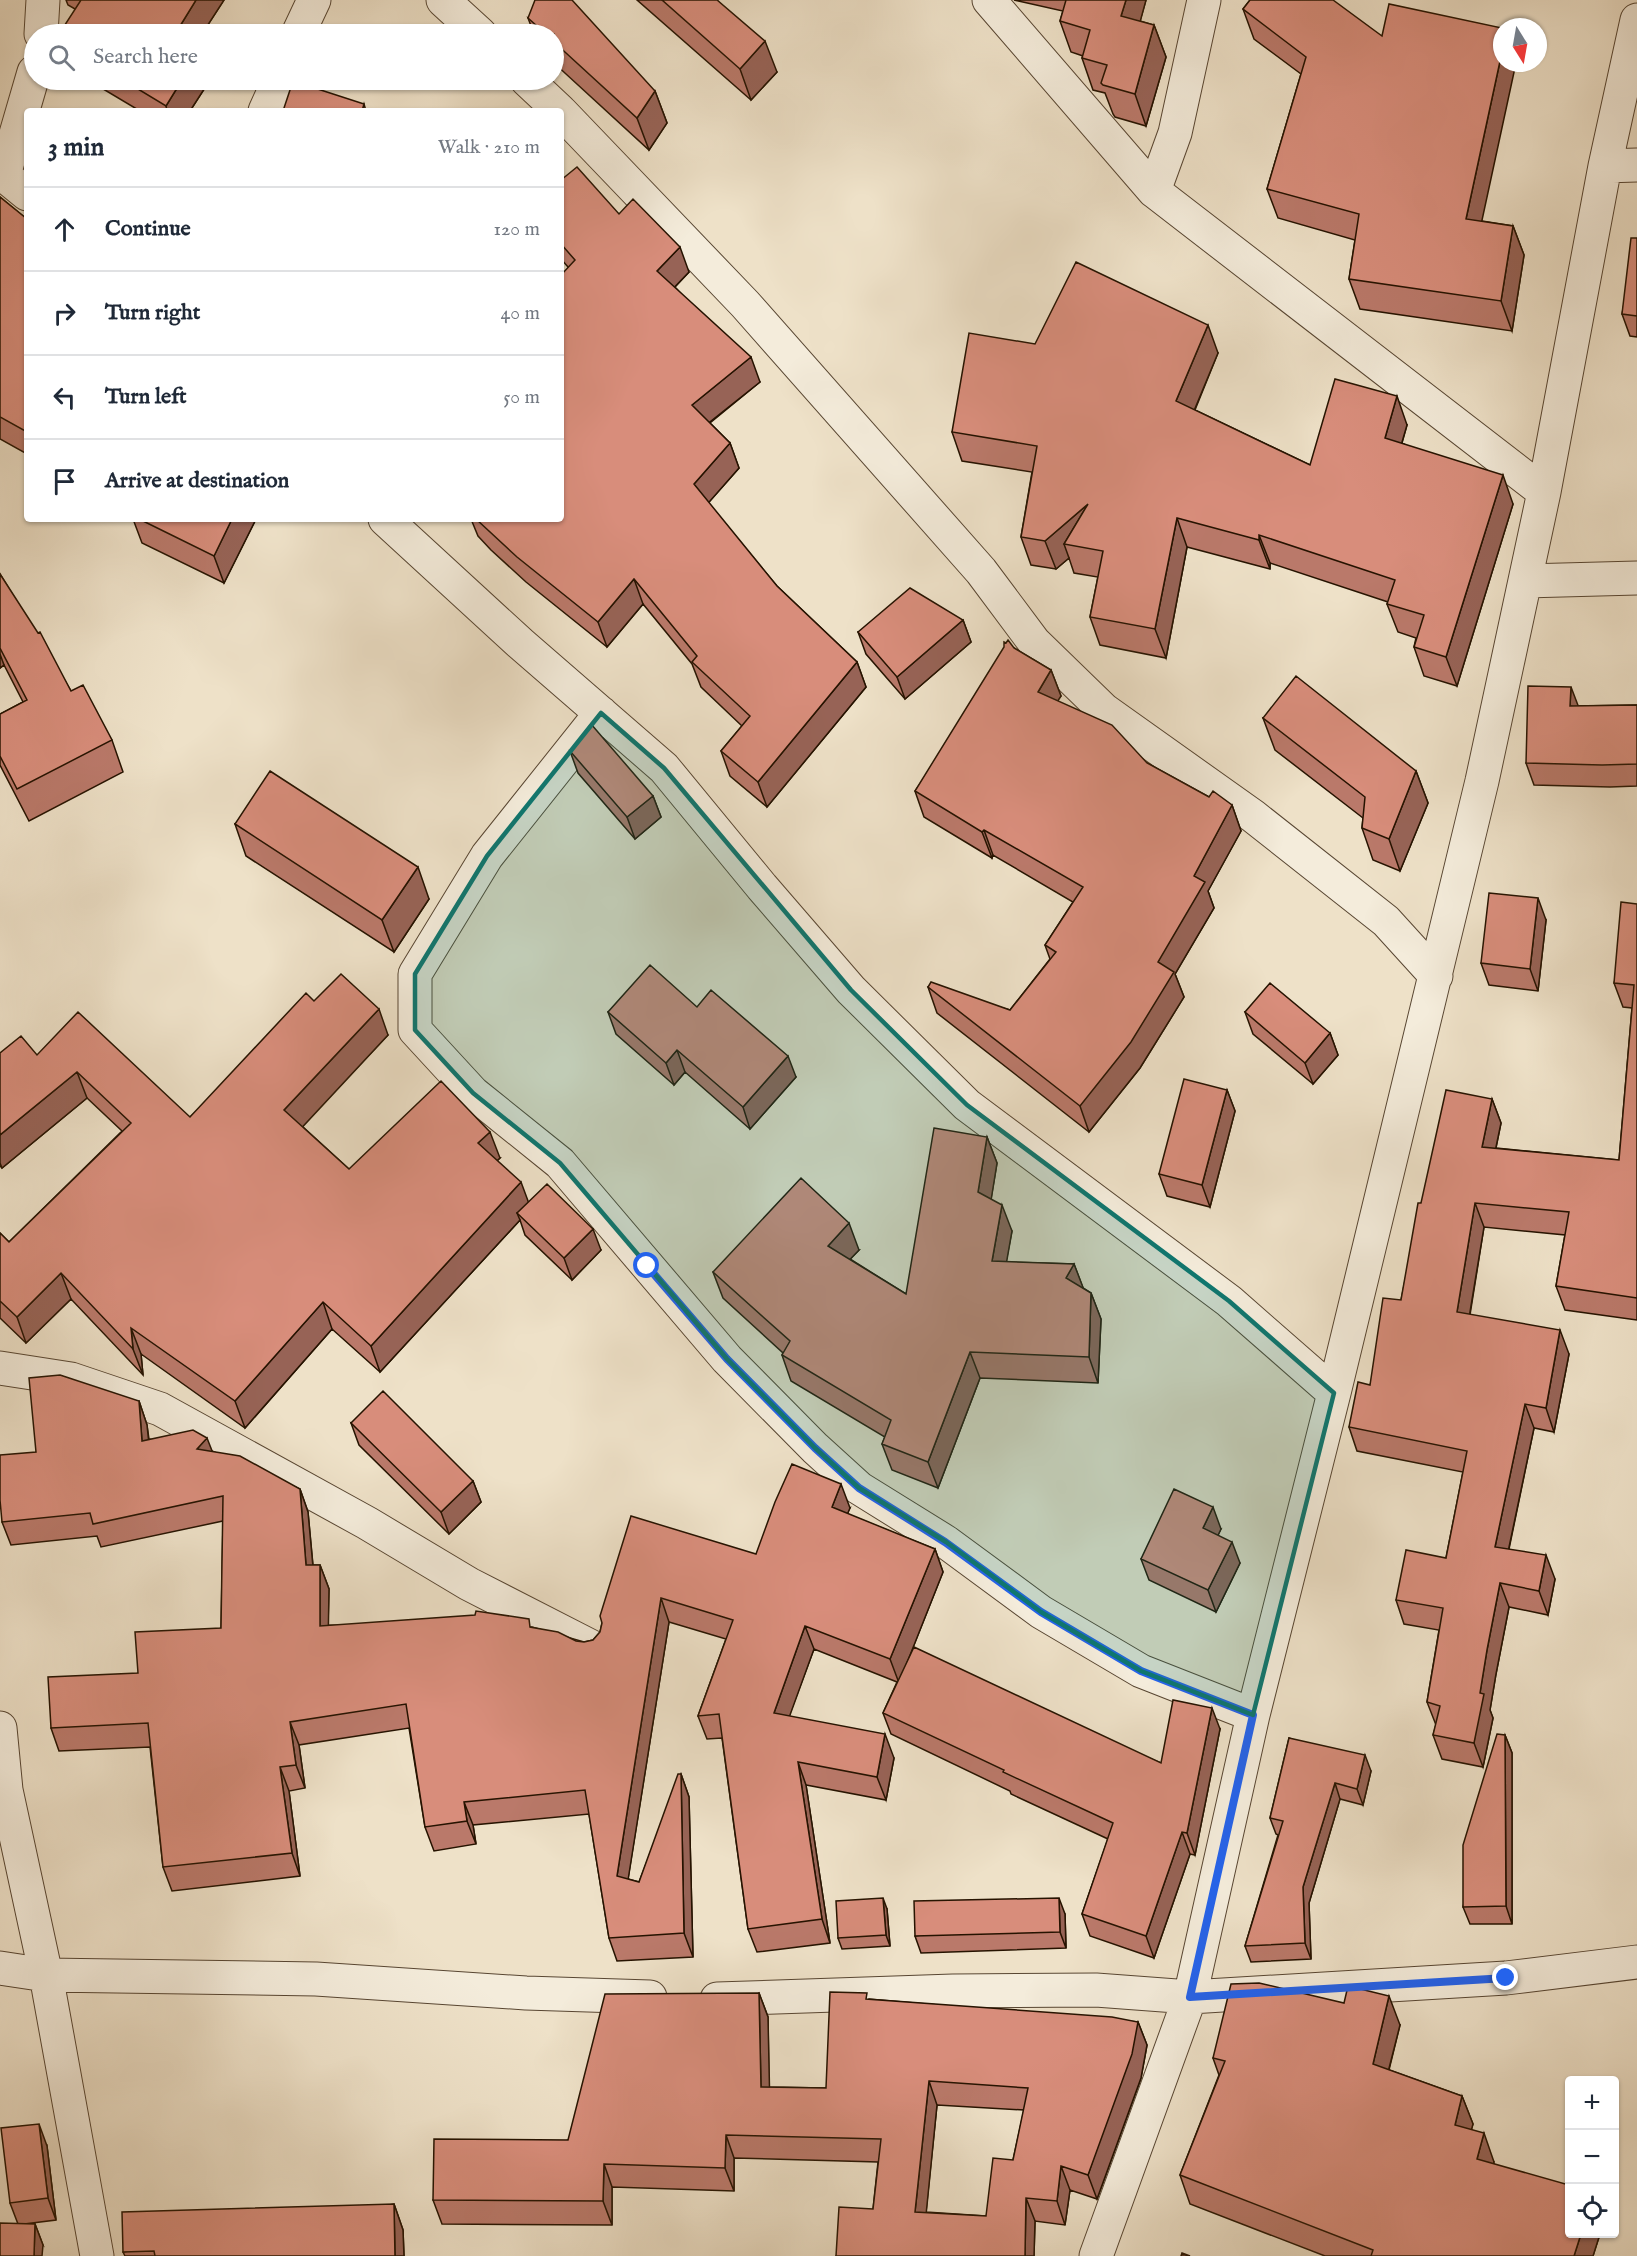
<!DOCTYPE html>
<meta charset="utf-8">
<style>
:root{--surface:#fff;--page:#f2f2f3;--text:#1f2937;--muted:#747a83;--line:#e0e1e3}
body{margin:0;font-family:"IM FELL English",serif;background:var(--page);color:var(--text)}
.controls{position:absolute;right:18px;bottom:18px;display:grid;overflow:hidden;border-radius:6px;box-shadow:0 2px 4px #0004}
.controls button{width:54px;height:54px;display:grid;place-items:center;padding:0;border:0;border-bottom:2px solid var(--line);background:var(--surface);color:var(--text);font:30px sans-serif}
.compass{position:absolute;left:1493px;top:18px;width:54px;height:54px;border-radius:50%;background:var(--surface);box-shadow:0 2px 4px #0004;rotate:169deg}
.stop{position:absolute;width:18px;height:18px;margin:-14px;border:4px solid #2563eb;border-radius:50%;background:#fff}
.stop.end{background:#2563eb;border-color:#fff;box-shadow:0 2px 6px #0008}
.list{margin:0;padding:0;list-style:none}
h2{display:flex;justify-content:space-between;align-items:center;height:78px;margin:0;padding:0 24px;font-size:26px}
h2 small{font-size:20px;font-weight:400;color:var(--muted)}
.list li{display:grid;grid-template-columns:39px 1fr auto;gap:18px;align-items:center;box-sizing:border-box;height:84px;padding:0 24px;border-top:2px solid var(--line)}
.list b{display:block;font-size:22px;white-space:nowrap}
.list em{font-size:20px;font-style:normal;color:var(--muted)}
.icon{flex:none;width:33px;height:33px;fill:none;stroke:currentColor;stroke-width:2;stroke-linecap:round;stroke-linejoin:round}
.map{position:relative;flex:none;width:1637px;height:2256px;overflow:hidden}
.search{position:absolute;background:var(--surface);box-shadow:0 2px 4px #0004;left:24px;top:24px;width:540px;height:66px;display:flex;align-items:center;gap:15px;box-sizing:border-box;padding:0 21px;border-radius:33px;color:var(--muted);font-size:22px}
.panel{position:absolute;background:var(--surface);box-shadow:0 2px 4px #0004;left:24px;top:108px;width:540px;height:414px;border-radius:6px}
.map>svg:first-child{display:block}
.lines{fill:none;stroke-linecap:round;stroke-linejoin:round}
.minor-casing{stroke:#584632;stroke-width:35}
.minor{stroke:#f4ecdb;stroke-width:33}
.wall{fill:#ba796a;stroke:#261300;stroke-width:1.5;fill-rule:evenodd}
.shaded-wall{fill:#976356;stroke:#261300;stroke-width:1.5}
.building{fill:#d88d7b;stroke:#261300;stroke-width:1.5;fill-rule:evenodd}
.route{stroke:#2563eb;stroke-width:8}
.marked{fill:#0f766e;fill-opacity:0.2;stroke:#0f766e;stroke-width:4.5;stroke-linejoin:round}
</style>
<div class="map">
<svg width="1637" height="2256" viewBox="0 0 1637 2256">
<rect width="100%" height="100%" fill="#eee1c8"/>
<filter id="stains"><feTurbulence type="fractalNoise" baseFrequency=".00333" numOctaves="4"/><feColorMatrix values="0 0 0 0 .2 0 0 0 0 .09 0 0 0 0 .02 0 0 0 .5 -.17"/></filter>
<radialGradient id="worn" r=".72"><stop offset=".6" stop-color="#630" stop-opacity="0"/><stop offset="1" stop-color="#630" stop-opacity=".3"/></radialGradient>
<g class="lines">
<defs>
<path id="minor" d="M443,0l37,34
M989,0l165,191 390,301
M41,34l2,-34
M298,34l16,-34
M527,80l33,31
M265,111l14,-31
M561,112l184,192 236,267 53,71 70,68 149,106 133,105 50,55
M1605,166l32,-1
M0,172l27,22
M4,175l30,-103
M1154,191l21,-58 29,-133
M385,519l135,124 144,125 98,119 89,103 116,115 262,196 105,92
M1525,581l112,-3
M601,713l-114,143 -72,118v56l58,63 87,70 167,196 88,89 44,40 87,54 95,70 100,59 112,44
M0,1368l71,11 89,30 207,114 102,61 123,63
M0,1728l6,62 40,185 51,281
M0,1968l46,7 270,4 210,14 124,4
M717,1999l236,-8 143,-1 94,7 316,-19 131,-16
M1096,2256l94,-259 63,-282 81,-322 148,-612 62,-289 61,-326 32,-146"/>
</defs>
<use href="#minor" class="minor-casing"/>
<use href="#minor" class="minor"/>
</g>
<path class="wall" d="M66,0h158l-22,34 -127,-25 -7,-4z
M637,0h80l60,72 -26,28z
M1014,0h132l-6,21 14,4 12,32 -20,69 -31,-9 -2,-3 -8,-21 -12,-3 -11,-32 1,-2 -12,-4 -11,-31 3,-10z
M1250,0l232,221 31,5 11,29 -12,76 -152,-22 -11,-30 6,-39 -77,-22 -11,-29 34,-115 -47,-35 -11,-30z
M528,18l127,73 12,32 -18,27 -95,-87v-29h-20z
M88,80h122l-20,31h-50z
M561,180l58,34 70,58 -14,15 85,95 -50,41 20,20 9,25 -31,35 69,83 80,76 9,25 -99,120 -37,-31 -9,-25 21,-25 -41,-39 -9,-23 -49,-60 -36,43 -81,-65 -35,-32 -13,-14 -7,-17h90l7,-252 -7,-8z
M0,197l27,22v235l-27,-15z
M1637,238v99l-7,-1 -8,-22z
M1035,344l183,9 -23,57 115,55 97,-40 -5,18 111,61 -56,182 -33,-10 -10,-29 2,-9 -18,-6 -11,-28 1,-2 -118,-39v6l-83,-22 -21,111 -66,-13 -10,-28 8,-40 -24,-4 -5,-15 -13,11 -25,-4 -10,-28 11,-65 -70,-11 -10,-29z
M133,519h123l-32,64 -82,-40z
M0,574l71,117 41,49 11,32 -94,49 -29,-56v-51l23,-12 -19,-37 -4,3z
M963,620l8,22 -66,57 -39,-45 -8,-22z
M1014,648l37,22 10,26 -4,5 90,62 62,34 23,8 9,26 -33,60 6,17 -39,66 9,23 -44,71 -51,64 -152,-119 -9,-26 82,23 40,-51 -5,-14 28,-43 -80,-47 -1,3 -68,-41 -9,-26z
M1637,705v81l-27,1 -76,-2 -8,-22 52,-57z
M1263,718l153,53 12,32 -28,68 -27,-11 -11,-32 1,-10 -88,-68z
M570,751l83,45 8,21 -26,22 -57,-66z
M235,824l194,75 -35,53 -148,-96z
M1637,904v416l-72,-10 -9,-24 9,-51 -81,-8 -14,88 99,39 -15,78 -20,-4 -25,121 46,30 -7,36 -39,-8 -13,67 -6,36 3,8 -10,49 -41,-8 -9,-24 3,-10 -9,-23 12,-72 -35,-6 -8,-24 50,-42 17,-86 -106,-21 -8,-24 21,-42 31,-85 20,-97 71,-104 9,24 -5,25 123,12 13,-152 -9,-1 -9,-24z
M1546,920l-8,71 -49,-6 -8,-22z
M314,1001l74,34 -86,91 47,43 151,-11 -3,3 31,41 73,48 -29,30 -47,-45 -5,-15 -140,152 -48,-43 -87,99 -104,-74 2,21 -72,-76 -45,44 -26,-25v-85l9,9 113,-111 -35,-33 -85,70 -2,-2v-113l37,2 153,62z
M697,1007l99,70 -46,52 -65,-57 -11,13 -58,-51 -8,-22z
M1245,1012l85,21 8,22 -25,29 -60,-50z
M1227,1090l8,21 -25,96 -43,-11 -8,-22z
M987,1137l10,26 -6,36 21,32 -6,31 68,2 9,24 8,5 10,26 -3,64 -118,-5 -42,110 -46,-18 -10,-26 3,-7 -94,-56 -9,-26 1,-2 -60,-55 -10,-26 146,-22 -9,9 56,35z
M139,1401l8,24 2,14 63,12 88,38 8,23 5,53h7l9,24 -1,36 204,2 52,15 9,-2 7,-8 2,-9 154,-69 94,-46 -3,6 88,35 8,23 -35,88 253,103 59,-34 -25,126 -5,-1 -36,104 -64,-22 -8,-22 26,-75 -97,-45 -1,-3 -119,-57 -8,-21 14,-31 -83,-33 -25,67 105,42 -8,42 -80,-15 24,158 -73,9 -9,-23 -26,-191 -15,1 -9,-23 28,-77 -57,-17 -41,257 11,3 42,-108 8,23 4,160 -76,4 -8,-23 -20,-124 -116,11 3,19 -42,7 -9,-24 -16,-99 -110,17 6,43 -16,3 11,85 -128,15 -9,-24 -13,-120 -91,4 -8,-23 87,-55 83,-45 2,-107 -122,26 -4,-11 -86,9 -9,-23 34,-70z
M351,1423l122,58 8,21 -32,32 -90,-89z
M1221,1529l-3,6 22,28 -24,49 -67,-32 -8,-21z
M1505,1735l7,18v171h-42l-7,-17z
M1289,1738l82,33 -8,34 -23,-6 -31,104 2,56 -60,3 -6,-16 33,-111 -2,-1 -6,-16z
M887,1909l3,37 -48,3 -4,-11z
M1065,1914l1,34 -145,5 -6,-17z
M759,1993l9,24 1,70 57,1 43,-89 269,23 9,23 -6,33 -44,121 -27,-9 -5,35 -30,-4 -1,35h-198l37,-47 5,-47 -144,-4v33l-122,-4v38l-170,-1 -9,-24 135,-60zM937,2105l87,5 -11,50 -27,56 -60,-4z
M1400,2025l-11,45 73,26 11,28 -2,6 23,32 -1,1 76,71h31l-7,22h-268l-135,-52 -10,-29 39,-100 -6,-17z
M47,2146l9,74 -32,4h11l8,21 -25,-21 -8,-21z
M394,2204l9,26 1,26h-279l-2,-4z"/>
<path class="shaded-wall" d="M196,0h28l-22,34h-19l-3,-8z
M1126,0h20l-13,48 -12,-32z
M1154,25l12,32 -20,69 -11,-32z
M765,41l12,31 -26,28 -11,-31z
M1502,52v11h14l-40,185 -10,-29z
M182,80h28l-20,31h-23l-1,-5z
M655,91l12,32 -18,27 -12,-32z
M364,104l2,7h-4z
M1513,226l11,29 -12,76 -11,-30z
M680,247l9,25 -23,24 -9,-25z
M1208,325l10,28 -32,77 -10,-29z
M751,357l9,25 -59,47 -9,-24z
M1397,396l10,29 -12,41 -10,-28z
M730,443l9,25 -36,41 -9,-25z
M1503,475l10,29 -56,182 -11,-29z
M1088,504l-24,40 5,14 -13,11 -11,-28z
M1177,518l10,29 -21,111 -11,-29z
M232,519h24l-32,64 -10,-27z
M1259,535l11,28v6l-11,-29z
M634,579l9,25 -36,43 -9,-25z
M963,620l8,22 -66,57 -8,-22z
M0,654l4,11 -4,3z
M857,662l9,25 -99,120 -9,-25z
M1051,670l10,26 -14,22 -9,-26z
M1571,687l8,21 -9,-2z
M1416,771l12,32 -28,68 -11,-32z
M653,796l8,21 -26,22 -8,-22z
M1232,805l9,26 -33,60 6,17 -39,66 9,23 -44,71 -51,64 -9,-26 78,-144 36,-86z
M984,830l9,25 -1,3 -10,-26z
M418,867l11,32 -35,53 -12,-32z
M1538,898l8,22 -8,71 -8,-22z
M379,1009l9,26 -94,101 -10,-26z
M1330,1033l8,22 -25,29 -8,-21z
M677,1050l8,22 -11,13 -8,-22z
M788,1056l8,21 -46,52 -7,-22z
M77,1072l10,26 -85,70 -2,-5v-28z
M1227,1090l8,21 -25,96 -8,-22z
M1492,1099l9,24 -10,48 -9,-24z
M490,1132l10,26 -12,11 -10,-26z
M987,1137l10,26 -9,56 -10,-27z
M521,1182l10,27 -14,4 3,7 -140,152 -9,-26z
M1475,1203l9,24 -18,109 -9,-24z
M1002,1205l10,26 -10,57 -10,-27z
M849,1223l10,27 -22,23 -9,-27z
M593,1229l8,21 -29,30 -8,-22z
M1074,1264l10,26 -18,-12z
M61,1273l10,26 -45,44 -9,-26z
M1091,1293l10,26 -3,64 -9,-26z
M323,1302l9,27 -87,99 -10,-27z
M131,1328l10,26 2,21 -10,-26z
M1560,1330l9,24 -15,78 -8,-24z
M970,1352l10,26 -42,110 -10,-26z
M139,1401l8,24 4,39 -9,-23z
M1525,1404l9,24 -30,143 -9,-24z
M207,1438l9,23 -19,-12z
M473,1481l8,21 -32,32 -8,-22z
M841,1484l9,24 -10,23 -8,-24z
M300,1489l8,23 7,77 -9,-24z
M1213,1507l8,22 -10,21 -8,-22z
M1232,1542l8,21 -24,49 -8,-22z
M935,1549l8,23 -44,111 -9,-24z
M1546,1555l9,24 -7,36 -9,-24z
M320,1565l9,24 -1,60 -8,-23z
M1500,1583l9,24 -13,67 -6,36 3,8 -10,49 -9,-24 6,-50 7,-43z
M661,1598l8,24 -44,277 -8,-23z
M805,1626l9,23 -32,88 -8,-24z
M1212,1708l8,21 -25,126 -8,-22z
M290,1722l9,23 6,43 -9,-23z
M885,1734l9,24 -8,42 -9,-23z
M1505,1735l7,18v171l-6,-18z
M1365,1755l6,16 -8,34 -6,-16z
M798,1762l8,23 24,158 -8,-24z
M280,1767l9,24 11,85 -8,-23z
M681,1774l8,23 4,160 -9,-24z
M1335,1783l5,16 -31,104 2,56 -6,-16 -2,-56z
M464,1802l9,23 3,19 -9,-23z
M1182,1832l8,22 -36,104 -8,-22z
M883,1898l4,11 3,37 -4,-11z
M1059,1898l6,16 1,34 -6,-16z
M759,1993l9,24 2,94 -9,-24z
M1389,1996l11,29 -17,67 -10,-28z
M1138,2022l9,23 -6,33 -44,121 -9,-24z
M929,2081l8,24 -13,130 -9,-23z
M1462,2096l11,28 -8,30 -10,-29z
M39,2124l8,22 9,74 -8,-22z
M1484,2133l10,29 -7,25 -10,-28z
M726,2135l8,23v33l-9,-23z
M604,2164l8,23v38l-9,-24z
M1061,2166l9,24 -5,35 -8,-24z
M1026,2198l9,23 -1,35h-9z
M394,2204l9,26 1,26h-9z
M35,2224l8,21 -1,11h-8z
M1581,2234h19l-7,22h-19z"/>
<path class="building" d="M81,0h115l-16,26 15,8h-136z
M535,0h37l83,91 -18,27 -83,-76v-8h-8l-18,-16z
M662,0h55l48,41 -25,28z
M1066,0h60l-5,16 33,9 -19,69 -32,-9 -2,-2 6,-18 -25,-7 8,-28 -30,-9z
M1250,0h83l49,36 7,-32 113,24v24l-36,167 47,7 -12,75 -152,-22 10,-65 -92,-25 39,-132 -63,-48z
M123,80h59l-16,26z
M293,81l71,23 -2,7h-79z
M577,167l42,47 14,-15 47,48 -23,24 94,86 -59,48 38,38 -36,41 83,102 80,76 -99,120 -37,-31 29,-35 -58,-54 5,-6 -63,-77 -36,43 -81,-65 -41,-38h85v-244l14,-15 -14,-16v-64z
M0,197l27,22v213l-27,-15z
M1631,238h6v78l-15,-2z
M1076,262l132,63 -32,76 134,64 25,-86 62,17 -12,42 118,37 -57,182 -32,-10 10,-32 -37,-11 8,-24 -136,-45v5l-82,-22 -22,111 -65,-12 13,-66 -39,-7 24,-40 -43,37 -24,-4 16,-91 -85,-14 17,-99 66,11z
M139,519h93l-18,37z
M0,574l38,59 2,-1 31,59 12,-6 29,55 -95,49 -17,-33v-42l27,-14 -27,-52z
M910,588l53,32 -66,57 -39,-45z
M1008,640l6,8 37,22 -13,22 74,33 35,38 62,34 4,-6 19,14 -38,71 11,6 -47,80 16,10 -43,70 -51,64 -152,-119 3,-5 79,28 46,-58 -11,-7 38,-58 -99,-57 -2,2 -67,-41 89,-144v-5l2,1z
M1296,676l120,95 -27,68 -27,-11 3,-31 -102,-79z
M1528,686l43,1 -1,19 67,-1v59l-35,1 -76,-2z
M591,724l62,72 -26,21 -57,-66z
M270,771l148,96 -36,53 -147,-96z
M1489,893l49,5 -8,71 -49,-6z
M1621,902l16,2v394l-81,-12 13,-74 -94,-9 -18,109 103,18 -14,78 -21,-4 -30,143 51,8 -7,36 -39,-8 -13,67 -7,43 4,1 -10,49 -41,-8 7,-29 -13,-4 16,-94 -47,-8 10,-50 40,8 21,-107 -118,-24 9,-45 12,3 13,-87 18,2 17,-97h3l25,-113 46,9 -10,48 137,13 15,-175 -20,-2z
M650,965l47,42 14,-17 77,66 -45,51 -66,-57 -11,13 -58,-51z
M341,974l38,35 -95,101 65,59 92,-88 49,51 -12,11 43,39 -150,164 -48,-44 -88,99 -104,-73 2,21 -72,-76 -44,44 -17,-16v-68l9,9 122,-119 -54,-51 -77,63v-82l21,-17 16,19 41,-43 112,105 116,-124 8,8z
M1270,983l60,50 -25,30 -60,-51z
M1184,1079l43,11 -25,95 -43,-11z
M934,1128l53,9 -9,55 24,13 -10,56 82,3 -8,14 25,15 -2,64 -119,-5 -42,110 -46,-18 9,-24 -109,-65 8,-14 -77,-69 88,-94 48,45 -21,23 78,48z
M547,1184l46,45 -29,29 -47,-45z
M60,1375l79,26 3,40 51,-11 14,8 -10,11 43,7 60,33 6,76h14v61l155,-11 1,-4 53,8 1,8 28,5 18,9 8,1 9,-2 7,-8 2,-9 -2,-7 31,-100 125,38 19,-52 17,-38 49,20 -9,23 103,42 -45,110 -85,-33 -31,87 111,21 -8,43 -79,-15 24,157 -74,10 -29,-215 -21,2 35,-96 -72,-22 -44,278 22,6 39,-108h3l3,159 -75,5 -24,-148 -121,12 3,19 -42,6 -19,-123 -116,18 6,43 -16,2 12,86 -129,14 -15,-144 -97,5 -3,-51 90,-4 -3,-41 86,-4 2,-132 -130,28 -3,-11 -88,9 -2,-22v-45l36,-3 -7,-74z
M383,1391l90,90 -32,31 -90,-89z
M1174,1489l39,18 -10,21 29,14 -24,48 -67,-31z
M914,1647l247,116 12,-63 39,8 -25,125 -5,-1 -36,104 -64,-22 31,-91 -110,-51 1,-2 -121,-57z
M1497,1734l8,1 1,171 -43,1v-62z
M1289,1738l76,17 -8,34 -22,-6 -32,104 2,56 -60,3 38,-125 -13,-3z
M883,1898l3,37 -48,3 -2,-37z
M1059,1898l1,34 -145,4 -1,-35z
M1259,1983l85,20 4,-17 41,10 -16,68 89,32 -7,29 29,8 -7,26 92,26v49h12l-7,22h-203l2,-6 -193,-75 45,-114 -12,-3 18,-74z
M830,1992l37,1 -1,6 246,18 26,5 -6,32 -44,121 -27,-9 -4,35 -31,-3 -1,58h-189l3,-49 34,2 8,-70 -155,-4 -1,33 -121,-4 -1,37 -170,-1 1,-61 134,1 37,-146 154,-1 2,94 65,1zM929,2081l99,7 -15,72 -20,-2 -7,58 -71,-4z
M39,2124l9,74 -38,5 -9,-75z
M394,2204l1,52h-240l-1,-5 -31,1 -1,-40z
M0,2223l35,1 -1,32h-34z
M1182,2253l8,3h-9z"/>
<g class="lines">
<path class="route" d="M647,1266l80,93 88,89 44,40 86,54 96,70 100,59 112,44 -63,282 316,-19"/>
</g>
<path class="marked" d="M601,713l63,55 187,222 116,115 262,196 105,92 -81,322 -112,-44 -100,-59 -95,-70 -87,-54 -44,-40 -88,-89 -167,-196 -87,-70 -58,-63v-56l72,-118z"/>
<rect width="100%" height="100%" filter="url(#stains)"/>
<rect width="100%" height="100%" fill="url(#worn)"/>
</svg>
<div class="controls">
<button>+</button>
<button>−</button>
<button><svg class="icon" aria-label="locate" viewBox="0 0 24 24"><circle cx="12" cy="12" r="6"/><path d="M12 2v4M12 18v4M2 12h4M18 12h4"/></svg></button>
</div>
<svg class="compass" viewBox="-18 -18 36 36"><path d="M0-13l5 13h-10z" fill="#e53935"/><path d="M0 13l5-13h-10z" fill="#747a83"/></svg>
<div class="stop" style="left:647px;top:1266px"></div>
<div class="stop end" style="left:1506px;top:1978px"></div>
<div class="search"><svg class="icon" aria-label="search" viewBox="0 0 24 24"><circle cx="10" cy="10" r="6"/><path d="M15 15l6 6"/></svg>Search here</div>
<section class="panel">
<h2>3 min<small>Walk · 210 m</small></h2>
<ul class="list">
<li><svg class="icon" aria-label="ahead" viewBox="0 0 24 24"><path d="M12 20V5M6 11l6-6 6 6"/></svg><div><b>Continue</b></div><em>120 m</em></li>
<li><svg class="icon" aria-label="right" viewBox="0 0 24 24"><path d="M7 20v-9h11M14 6l5 5-5 5"/></svg><div><b>Turn right</b></div><em>40 m</em></li>
<li><svg class="icon" aria-label="left" viewBox="0 0 24 24"><path d="M17 20v-9H6M10 6l-5 5 5 5"/></svg><div><b>Turn left</b></div><em>50 m</em></li>
<li><svg class="icon" aria-label="arrive" viewBox="0 0 24 24"><path d="M6 21V4h12l-3 4 3 4H6"/></svg><div><b>Arrive at destination</b></div></li>
</ul>
</section>
</div>
